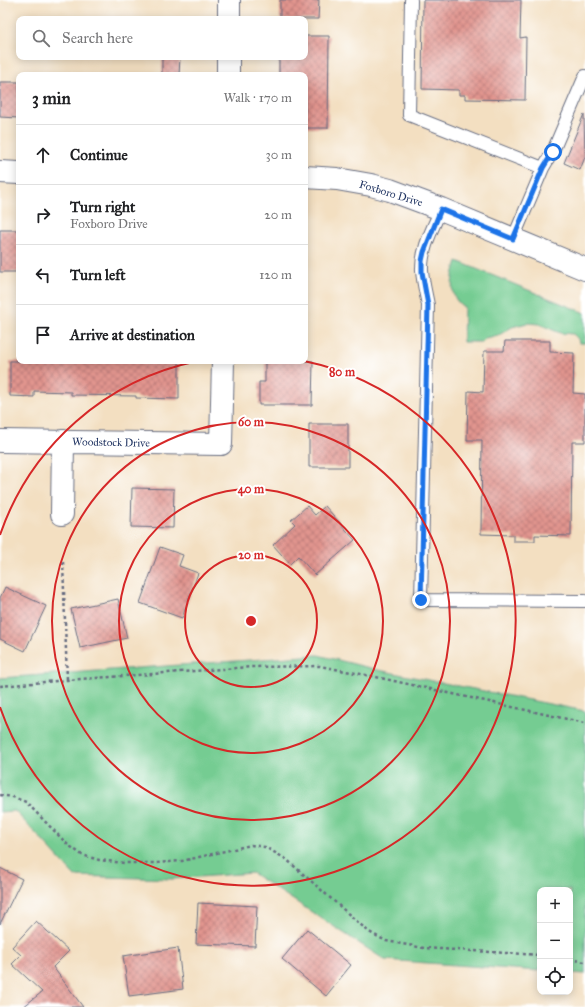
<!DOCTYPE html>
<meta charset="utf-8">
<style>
:root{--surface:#fff;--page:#f6f6f6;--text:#202124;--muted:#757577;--line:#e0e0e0}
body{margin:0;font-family:"IM FELL Great Primer",serif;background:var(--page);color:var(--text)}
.controls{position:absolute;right:12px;bottom:12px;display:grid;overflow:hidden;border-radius:8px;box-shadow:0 2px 10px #0003}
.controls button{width:36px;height:36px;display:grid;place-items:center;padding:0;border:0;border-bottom:1px solid var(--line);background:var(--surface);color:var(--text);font:20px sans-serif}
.stop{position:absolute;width:12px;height:12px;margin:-9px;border:3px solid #1a73e8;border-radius:50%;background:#fff}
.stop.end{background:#1a73e8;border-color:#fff;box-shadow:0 1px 4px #0008}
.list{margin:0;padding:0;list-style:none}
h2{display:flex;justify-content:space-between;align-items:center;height:52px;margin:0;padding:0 16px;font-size:17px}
h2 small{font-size:13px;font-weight:400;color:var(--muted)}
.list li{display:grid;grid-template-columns:26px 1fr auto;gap:12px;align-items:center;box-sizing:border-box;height:60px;padding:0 16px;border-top:1px solid var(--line)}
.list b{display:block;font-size:15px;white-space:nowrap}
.list p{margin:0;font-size:13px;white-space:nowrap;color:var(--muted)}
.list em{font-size:13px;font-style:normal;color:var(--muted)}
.icon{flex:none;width:22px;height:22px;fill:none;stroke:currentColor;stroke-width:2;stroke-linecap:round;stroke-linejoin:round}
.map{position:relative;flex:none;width:585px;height:1007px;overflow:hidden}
.search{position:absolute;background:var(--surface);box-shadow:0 2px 10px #0003;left:16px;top:16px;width:292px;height:44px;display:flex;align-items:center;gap:10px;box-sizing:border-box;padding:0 14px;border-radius:8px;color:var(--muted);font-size:15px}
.panel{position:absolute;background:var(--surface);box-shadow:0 2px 10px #0003;left:16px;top:72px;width:292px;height:292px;border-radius:8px}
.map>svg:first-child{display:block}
.green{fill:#74cc92;stroke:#487e78}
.building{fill:url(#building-cross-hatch)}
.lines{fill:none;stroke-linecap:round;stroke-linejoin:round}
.service-casing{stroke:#676d81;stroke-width:14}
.minor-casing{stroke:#676d81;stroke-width:24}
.tertiary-casing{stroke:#676d81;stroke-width:24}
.path{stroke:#676d81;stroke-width:2.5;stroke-dasharray:3 3;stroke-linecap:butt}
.service{stroke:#fff;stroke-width:12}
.minor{stroke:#fff;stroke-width:22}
.tertiary{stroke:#fff;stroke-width:22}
.route{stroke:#1a73e8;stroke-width:5}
.ring{fill:none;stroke:#d62828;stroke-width:2}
.labels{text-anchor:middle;stroke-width:4;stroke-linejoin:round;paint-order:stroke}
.street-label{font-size:11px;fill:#1b2f5e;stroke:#fff}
.centre{fill:#d62828;stroke:#fff;stroke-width:2}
.ring-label{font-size:12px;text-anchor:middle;font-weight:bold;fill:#d62828;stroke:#fff;stroke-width:4;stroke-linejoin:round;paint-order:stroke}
</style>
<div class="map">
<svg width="585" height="1007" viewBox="0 0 585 1007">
<defs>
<pattern id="building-cross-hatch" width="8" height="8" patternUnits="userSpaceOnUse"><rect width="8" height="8" fill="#e1948e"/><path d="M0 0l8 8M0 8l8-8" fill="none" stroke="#b67977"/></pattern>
</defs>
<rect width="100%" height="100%" fill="#fff"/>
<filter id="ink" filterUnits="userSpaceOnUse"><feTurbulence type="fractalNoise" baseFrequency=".025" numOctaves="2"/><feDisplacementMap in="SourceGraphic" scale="8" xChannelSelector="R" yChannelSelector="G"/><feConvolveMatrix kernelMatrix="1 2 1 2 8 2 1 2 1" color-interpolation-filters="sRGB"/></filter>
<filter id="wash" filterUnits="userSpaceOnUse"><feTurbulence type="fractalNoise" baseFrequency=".012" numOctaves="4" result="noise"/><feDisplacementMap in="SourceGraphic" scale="16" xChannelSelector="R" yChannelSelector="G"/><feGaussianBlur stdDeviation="0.9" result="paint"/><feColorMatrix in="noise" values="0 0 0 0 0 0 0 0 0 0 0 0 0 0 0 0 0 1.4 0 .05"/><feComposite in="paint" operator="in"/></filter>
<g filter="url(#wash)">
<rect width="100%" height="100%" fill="#f3dfc1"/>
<path class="green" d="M457,261l128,52v30h-6l-1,-4 -5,-5 -13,-1 -21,-9 -12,-1 -15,4 -13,8 -14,3 -3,4h-19l1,-35c-17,-10 -12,-31 -7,-46z
M318,655l60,15 207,41v263l-15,-1v-83h-30v81l-155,-11 -133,-87 -80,6 -97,-3 -60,-65 -15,1v-134z"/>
<g id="blocks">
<path class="building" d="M280,0h39l-1,19h-38z
M423,0h98l-1,38 6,-1 -1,63 -60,-1v-4h-6v-5l-37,-1z
M305,36h24l-1,92h-23v-53h-26v-18h26z
M162,57h18l-1,18h-17z
M0,82h19v36l-19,-1z
M584,114l1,43 -5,13 -16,-7z
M0,230h19v42h-19z
M505,341h45v11l24,1 -1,40 12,1v48h-13l-1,94 -36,-1v6h-22v-6l-32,-1 1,-94h-15l1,-49 15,1 1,-41h20z
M10,361h169v38l-43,-1v-2l-65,-1v-3l-37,-1v6l-24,-1z
M265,361h48l-1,44h-53v-23h6z
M309,424h39v43h-39z
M132,488l42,1 -1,39 -42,-1z
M307,506l8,9 10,-9 30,34 -40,35 -17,-19 -8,8 -17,-19 22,-21 -4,-4z
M160,547l23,8 -4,11 19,7 -16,45 -42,-15z
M5,587l41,19 -21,45 -25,-12v-41z
M118,599l9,39 -47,10 -9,-39z
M0,868l22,11 -22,45z
M198,903l59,3 -2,40 -59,-2z
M36,921l33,30 -16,16 30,40h-60l19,-15 -30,-28 9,-9 -9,-8z
M307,929l44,36 -25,31 -44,-37z
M178,948l5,41 -54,7 -6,-40z"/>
</g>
</g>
<g filter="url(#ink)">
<use href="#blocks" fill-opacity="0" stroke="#676d81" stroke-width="1"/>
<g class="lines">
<defs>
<path id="service" d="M411,0l-2,115 134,53
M441,209c-8,19 -20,40 -19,62 1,12 4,23 6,34l-7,295 164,1
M513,239l30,-71 10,-17 32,-75"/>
<path id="minor" d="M229,19v-19
M228,75v-18
M0,441l221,3 2,-83
M62,514l1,-73"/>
<path id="tertiary" d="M0,172l19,1
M305,177l32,2 34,6 19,5 51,19 144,60"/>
</defs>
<use href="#service" class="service-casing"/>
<use href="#minor" class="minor-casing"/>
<use href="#tertiary" class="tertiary-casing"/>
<path class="path" d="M63,562l4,118
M0,686l67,-6 184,-13 69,-1 56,11 209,46
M0,795l13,2 13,5 41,42 15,11 17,5 25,3h32l26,-2 69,-16 14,2 21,12 83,73 17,9 38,7 116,7
M570,959l15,3"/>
<use href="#service" class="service"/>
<use href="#minor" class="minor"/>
<use href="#tertiary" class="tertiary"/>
</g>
</g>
<g class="lines" filter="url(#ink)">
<path class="route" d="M421,600l7,-295 -6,-33v-11l2,-9 17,-43 72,30 30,-71 10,-16"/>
</g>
<g class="ring">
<circle cx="251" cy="621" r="66"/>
<circle cx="251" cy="621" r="132"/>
<circle cx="251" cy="621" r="199"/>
<path d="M0 535A265 265 0 0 1 198 361M304 361A265 265 0 1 1 0 707"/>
</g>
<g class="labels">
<g class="street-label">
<text transform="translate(391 193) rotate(17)" y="4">Foxboro Drive</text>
<text transform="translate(111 442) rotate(1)" y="4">Woodstock Drive</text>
</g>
</g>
<circle cx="251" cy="621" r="6" class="centre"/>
<g class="ring-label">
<text x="342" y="376">80 m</text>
<text x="251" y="426">60 m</text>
<text x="251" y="493">40 m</text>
<text x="251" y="559">20 m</text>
</g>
</svg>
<div class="controls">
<button>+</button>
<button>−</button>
<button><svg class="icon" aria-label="locate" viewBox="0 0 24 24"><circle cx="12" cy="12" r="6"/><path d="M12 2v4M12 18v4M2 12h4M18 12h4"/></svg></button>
</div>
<div class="stop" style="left:553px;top:152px"></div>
<div class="stop end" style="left:421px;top:600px"></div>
<div class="search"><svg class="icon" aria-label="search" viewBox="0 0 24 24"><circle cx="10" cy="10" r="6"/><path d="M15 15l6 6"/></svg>Search here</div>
<section class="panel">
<h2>3 min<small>Walk · 170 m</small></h2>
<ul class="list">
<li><svg class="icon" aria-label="ahead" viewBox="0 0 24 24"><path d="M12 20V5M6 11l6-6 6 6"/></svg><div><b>Continue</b></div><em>30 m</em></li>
<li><svg class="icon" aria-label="right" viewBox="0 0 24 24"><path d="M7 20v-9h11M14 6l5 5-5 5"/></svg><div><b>Turn right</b><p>Foxboro Drive</p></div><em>20 m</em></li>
<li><svg class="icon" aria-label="left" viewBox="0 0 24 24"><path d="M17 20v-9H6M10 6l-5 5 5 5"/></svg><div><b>Turn left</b></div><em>120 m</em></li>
<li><svg class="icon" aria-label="arrive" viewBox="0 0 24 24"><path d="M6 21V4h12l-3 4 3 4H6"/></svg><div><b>Arrive at destination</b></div></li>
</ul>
</section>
</div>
